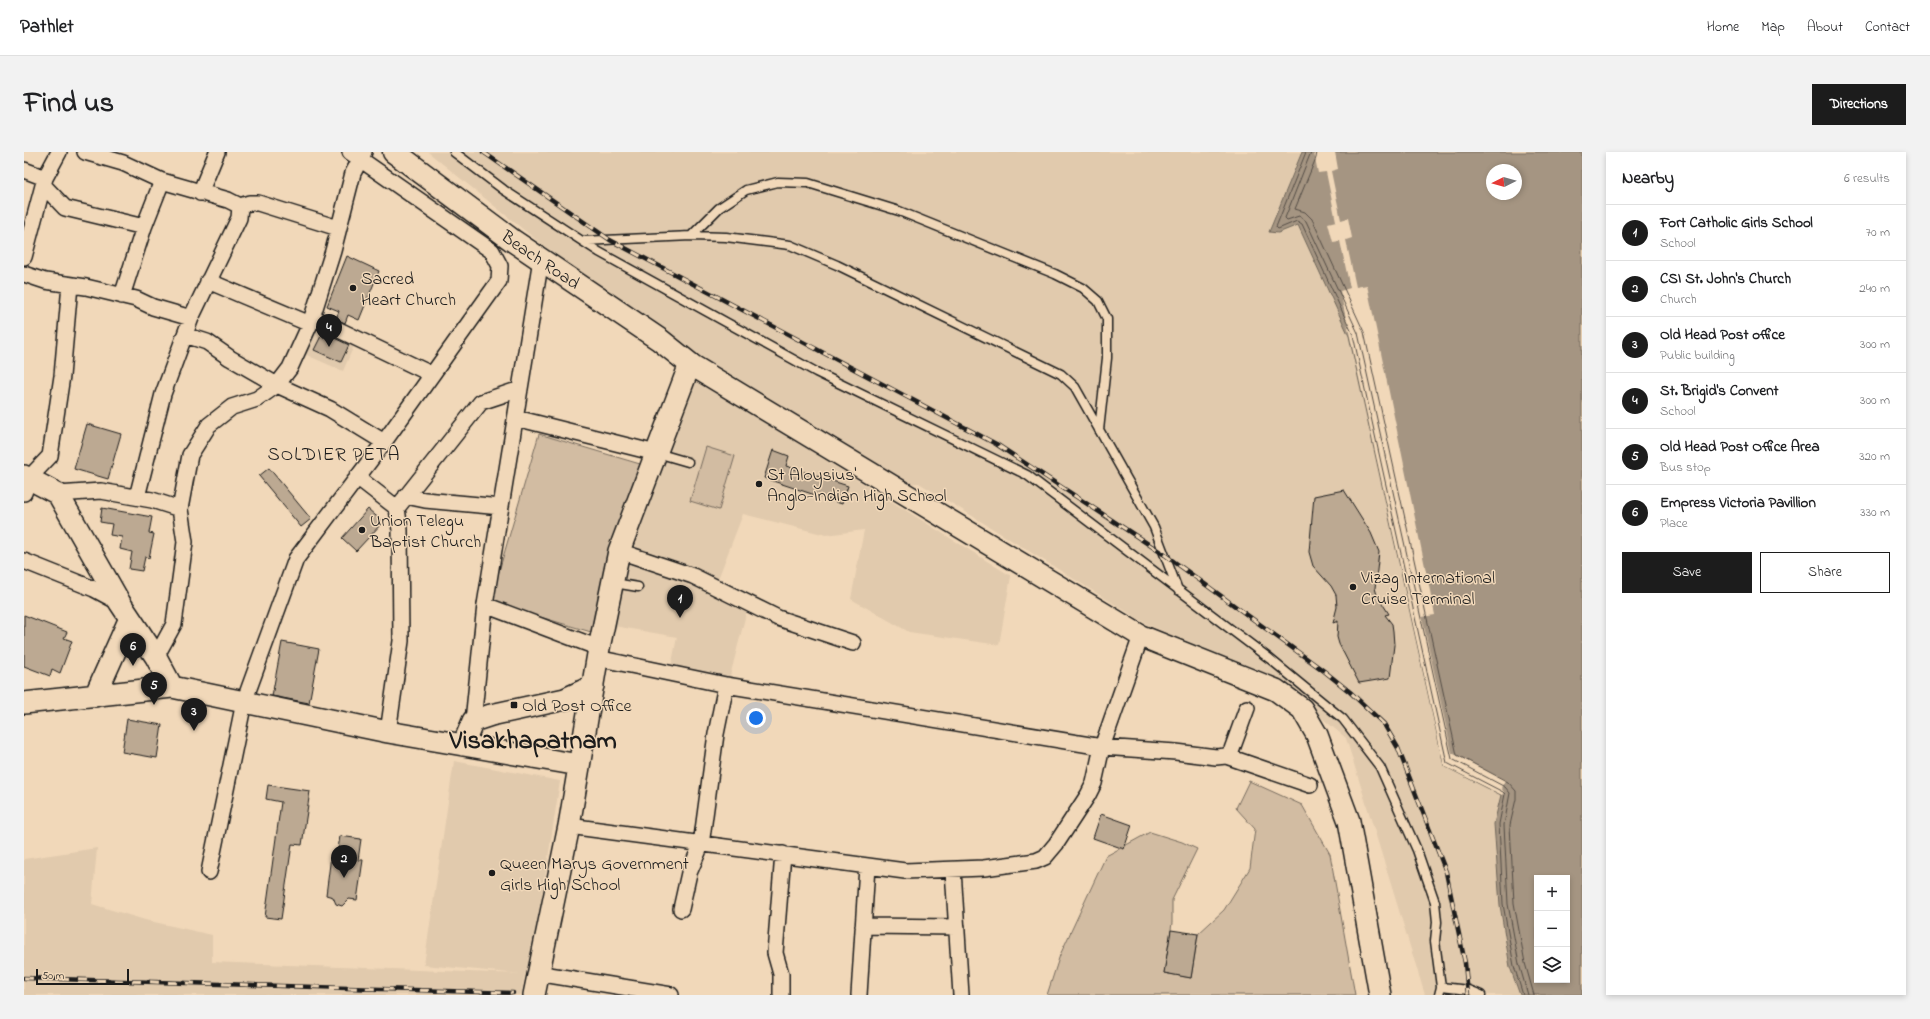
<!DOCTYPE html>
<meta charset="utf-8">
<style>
:root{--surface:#fff;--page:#f2f2f2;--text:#202124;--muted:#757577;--line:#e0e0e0;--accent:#1c1c1c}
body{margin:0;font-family:"Indie Flower",sans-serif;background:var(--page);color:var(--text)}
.controls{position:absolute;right:12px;bottom:12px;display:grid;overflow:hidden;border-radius:0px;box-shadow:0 2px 6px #0003}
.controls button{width:36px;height:36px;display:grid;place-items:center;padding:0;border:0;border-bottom:1px solid var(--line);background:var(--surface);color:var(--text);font:20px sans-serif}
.compass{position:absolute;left:1462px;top:12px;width:36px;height:36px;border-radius:50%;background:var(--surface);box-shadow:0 2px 6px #0003;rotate:265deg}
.scale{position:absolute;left:12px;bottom:10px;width:93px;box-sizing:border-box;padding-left:4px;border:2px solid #1c1c1c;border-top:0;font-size:11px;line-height:14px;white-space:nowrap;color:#1c1c1c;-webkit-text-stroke:3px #f1d8b9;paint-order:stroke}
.you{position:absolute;left:732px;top:566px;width:14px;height:14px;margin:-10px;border:3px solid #fff;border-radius:50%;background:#1a73e8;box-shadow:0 0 0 6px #1a73e833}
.badge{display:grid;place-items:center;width:26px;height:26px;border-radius:50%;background:var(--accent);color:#fff;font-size:13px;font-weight:700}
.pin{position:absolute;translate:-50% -33px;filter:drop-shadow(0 1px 2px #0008)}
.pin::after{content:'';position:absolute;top:21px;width:14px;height:12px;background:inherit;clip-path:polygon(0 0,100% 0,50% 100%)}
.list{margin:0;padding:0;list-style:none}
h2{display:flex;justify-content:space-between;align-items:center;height:52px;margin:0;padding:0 16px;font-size:17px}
h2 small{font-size:13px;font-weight:400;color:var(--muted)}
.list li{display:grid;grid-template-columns:26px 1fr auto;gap:12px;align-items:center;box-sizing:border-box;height:56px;padding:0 16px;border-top:1px solid var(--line)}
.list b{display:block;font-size:15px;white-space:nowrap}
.list p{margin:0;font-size:13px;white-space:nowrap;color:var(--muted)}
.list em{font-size:13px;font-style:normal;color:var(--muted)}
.actions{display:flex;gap:8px;padding:12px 16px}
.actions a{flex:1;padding:9px 0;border:1px solid var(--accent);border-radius:0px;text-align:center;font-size:14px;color:var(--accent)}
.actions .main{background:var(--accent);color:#fff}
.icon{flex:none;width:22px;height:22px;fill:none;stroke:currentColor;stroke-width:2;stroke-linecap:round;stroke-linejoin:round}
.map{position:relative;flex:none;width:1558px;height:843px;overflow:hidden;border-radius:0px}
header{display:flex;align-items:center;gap:24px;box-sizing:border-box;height:56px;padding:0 20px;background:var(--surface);border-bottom:1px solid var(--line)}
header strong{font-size:19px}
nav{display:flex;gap:22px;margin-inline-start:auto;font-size:14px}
.intro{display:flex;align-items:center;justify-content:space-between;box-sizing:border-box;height:96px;padding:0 24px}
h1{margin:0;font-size:28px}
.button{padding:10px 18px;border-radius:0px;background:var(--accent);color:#fff;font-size:14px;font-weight:700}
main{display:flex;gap:24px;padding:0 24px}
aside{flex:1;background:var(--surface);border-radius:0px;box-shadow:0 2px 6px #0003}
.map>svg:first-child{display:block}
.built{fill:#e1caad}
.green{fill:#d2bca2;stroke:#776c5f}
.water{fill:#a59582;stroke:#6e6559;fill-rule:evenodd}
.pier{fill:#f1d8b9}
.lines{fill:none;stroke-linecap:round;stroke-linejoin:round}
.shore{stroke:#534c45;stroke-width:1}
.building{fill:#bca992;stroke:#1c1c1c}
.lane-casing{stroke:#1c1c1c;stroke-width:11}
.street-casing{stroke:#1c1c1c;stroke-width:18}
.secondary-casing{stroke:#1c1c1c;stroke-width:24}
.primary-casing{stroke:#1c1c1c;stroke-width:25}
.lane{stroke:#f1d8b9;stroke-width:8}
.street{stroke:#f1d8b9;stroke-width:15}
.secondary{stroke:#f1d8b9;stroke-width:21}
.primary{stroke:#f1d8b9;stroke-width:22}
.rail-casing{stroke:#1c1c1c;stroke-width:4.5}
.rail{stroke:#f1d8b9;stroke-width:3;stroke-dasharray:9;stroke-linecap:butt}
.poi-dot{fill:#1c1c1c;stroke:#f1d8b9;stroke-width:1.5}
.labels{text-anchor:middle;stroke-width:3;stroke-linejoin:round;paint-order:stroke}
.street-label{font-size:18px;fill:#1c1c1c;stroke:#f1d8b9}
.poi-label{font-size:18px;fill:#1c1c1c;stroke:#f1d8b9;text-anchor:start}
.neighbourhood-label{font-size:19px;letter-spacing:1px;fill:#1c1c1c;stroke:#f1d8b9}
.town-label{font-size:26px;font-weight:bold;fill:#1c1c1c;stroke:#f1d8b9}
</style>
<header>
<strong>Pathlet</strong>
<nav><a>Home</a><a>Map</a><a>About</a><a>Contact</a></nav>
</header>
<div class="intro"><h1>Find us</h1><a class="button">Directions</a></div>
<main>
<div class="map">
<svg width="1558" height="843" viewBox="0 0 1558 843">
<rect width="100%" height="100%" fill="#f1d8b9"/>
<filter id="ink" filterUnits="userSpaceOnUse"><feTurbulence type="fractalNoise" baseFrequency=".025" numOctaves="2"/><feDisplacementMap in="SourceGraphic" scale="8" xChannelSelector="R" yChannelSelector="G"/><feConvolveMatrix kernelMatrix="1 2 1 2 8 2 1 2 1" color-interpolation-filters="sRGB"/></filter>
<g filter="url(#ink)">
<path class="built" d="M404,0h874l-33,80 9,1 20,-8 51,111 95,430 58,29 -8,29 16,143 10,28h-95l-79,-257 -73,-60 -125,-53 -229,-142 -14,1 -219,-137 -141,-100z
M291,170l41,19 -13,30 -41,-18z
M673,228l314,196 -12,69 -90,-13 -58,-33 13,-69 -38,5 -83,-21 -25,65 -88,-29 43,-126z
M604,406l61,20 58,32 -18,70 -58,-13 6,-30 -63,-11z
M430,609l106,20 -30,193h-5l-4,21h-497v-136l73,-11 -5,56 53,16 67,15v27l308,12 -96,-9z"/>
<path class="green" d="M515,282l101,30 -49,168 -101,-30z
M682,295l29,9 -16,54 -29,-9z
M1225,629l53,24 28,49 25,141h-308l13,-40 46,-99 44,-24 32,10 15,7 -25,51v23l-8,50 27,5 7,-44 26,-24 26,-42 5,-39 -19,-21z"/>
<path class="water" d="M1278,0h280v843h-62l-10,-28 -10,-62 -6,-81 7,-29 -57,-29 -95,-430 -51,-111 -20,8 -9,-1zM1468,18h24v24h-24zM1513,726h30v102h-30z"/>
<path class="pier" d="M1311,0l3,17 -7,2 10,49 7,-2 4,20 -6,2 10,47 11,-2 68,330 -13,2 30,136 53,27 -4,8 3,4 -2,3 -58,-29 -104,-475 10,-3 -10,-47 -7,1 -5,-19 8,-2 -10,-49 -8,1 -4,-20z"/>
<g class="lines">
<path class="shore" d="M1282,0l-30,75 2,2 19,-8 5,3 51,111 94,428 56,29 2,2 -6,30 4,80 11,62 9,29
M1287,0l-26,66 2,2 12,-4 7,5 52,112 94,426 53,28 5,6 -6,32 4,79 11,60 9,31
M1293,0l-1,6 -21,51 10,3 7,7 52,113 93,423 51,27 8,9v8l-6,26 4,78 11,60 9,32"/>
</g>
<path class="building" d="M323,104l32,15 -20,49 -11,-5 -3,8 -9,-4 3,-8 -12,-5z
M297,184l7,4 2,-4 19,9 -8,17 -27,-12z
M63,272l34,10 -13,45 -34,-10z
M749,298l16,6 -3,10 62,20 -6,18 -78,-26z
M245,316l42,51 -10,8 -42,-51z
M1320,338l27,43 8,19 -4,36 2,7 12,19 -4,1 7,9 1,7 1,14 -4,33 -31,5 -20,-39 -2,-7 1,-16 -5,2 4,-16 -1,-12 -5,-9 -18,-20 -4,-14 5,-56z
M78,356l50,9 -3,16 5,1 -5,24 -4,-1 -3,14 -13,-2 3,-17 -12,-3 2,-12 -12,-2 2,-11 -12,-2z
M344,357l15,13 -27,29 -14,-13z
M0,463l43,17 -3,6 8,3 -12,32 -8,-4 -2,7 -26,-10z
M258,490l37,7 -10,54 -37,-7z
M103,567l35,6 -5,33 -35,-6z
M244,633l42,6 -8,54 -10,-1 -11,75 -16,-2 16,-115 -15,-3z
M1077,662l31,11 -8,24 -31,-11z
M316,684l21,3 -3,21h5l-6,40 -8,-1 -7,7 -6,-2 -3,-7 -7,-2 5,-39h6z
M1147,778l27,4 -7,44 -27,-5z"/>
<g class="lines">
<defs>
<path id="lane" d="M430,0l50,38 95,62 217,120 211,103 243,184 73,60 37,48 37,83 18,52 2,20 -2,19 6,46 -2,8
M667,84l28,-28 27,-18 32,-8 30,1 91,28 156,63 28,14 15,13 9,18v39l-8,72
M559,89l108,-5 35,1 64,8 47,20 224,109 14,13 79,140 24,63
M633,301l31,9
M590,431l24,4
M1417,835l28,3 12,5"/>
<path id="street" d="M61,0l38,11 39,18 66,19 12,6
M0,18l21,8
M20,34l21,22 79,19
M176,41l17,-41
M216,54l9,-3h9l80,25
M0,105l21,-79 14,-26
M0,122l21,7 41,6 50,12 17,8 38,11
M184,129l102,43
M98,144l22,-69 18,-46
M288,165l119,57
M161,183l22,7 23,16 47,27 53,24 54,33
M492,266l140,35
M333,325l40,31 3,22 1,111 -13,91
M0,341l5,-15 21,-22 12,-80 8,-91
M34,342l43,-3 51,9 28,9 5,33 -11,82 -18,33
M382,344l19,4 76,7
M113,345l26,-103 28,-76 48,-100 1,-12
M373,356l84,-106 39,-13
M156,357l10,-54 19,-30 23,-18 25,-8 20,-14 13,-17 20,-44 23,-73 20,-78 11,-21
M595,399l74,25 85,42 75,25
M0,409l70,28 26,14
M461,453l114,43
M573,506l129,27 376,62 74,5 40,5 10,-1 5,-4 16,-44
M449,569l12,-116 56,-346
M1202,604l84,29
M545,674l336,45 79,-3 52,-7 9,-4 11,-13 32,-49 6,-12 8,-36 39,-111
M929,718l8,125
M185,720l35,-170 52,-143 88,-117 115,-161 1,-15 -8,-15 -142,-99
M657,757l8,-36 12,-28 15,-111 10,-49
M839,774l94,1
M513,821l134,22
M757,843v-21l-6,-21 8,-99
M835,843l8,-129"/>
<path id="secondary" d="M0,324l34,18 62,109 36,54 16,30
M71,544l35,-78
M0,551l148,-16 216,45 191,33
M439,593l10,-24 18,-6 74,-16 28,-13
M510,843l35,-169 30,-178 20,-97 71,-187 451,272 135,54 26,19 15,26 32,86 31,174"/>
<g id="primary">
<path id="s1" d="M370,0l118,88 148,100 30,24"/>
</g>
</defs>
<use href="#lane" class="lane-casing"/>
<use href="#street" class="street-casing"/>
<use href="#secondary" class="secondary-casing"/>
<use href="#primary" class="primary-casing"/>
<use href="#lane" class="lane"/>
<use href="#street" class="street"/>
<use href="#secondary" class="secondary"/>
<use href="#primary" class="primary"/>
<defs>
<path id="rail" d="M459,0l127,88 386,204 169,111 159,116 26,21 34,32 14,24 48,124 19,91 3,32
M0,826l489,15"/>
</defs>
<use href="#rail" class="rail-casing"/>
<use href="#rail" class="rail"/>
</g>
</g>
<g class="poi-dot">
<circle cx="329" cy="136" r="4"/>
<circle cx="735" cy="332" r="4"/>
<circle cx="338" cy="378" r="4"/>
<circle cx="1329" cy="435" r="4"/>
<rect x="486" y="549" width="8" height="8" rx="2"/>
<circle cx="468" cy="721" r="4"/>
</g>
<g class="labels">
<g class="street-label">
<text dy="6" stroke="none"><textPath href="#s1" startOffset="182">Beach Road</textPath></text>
</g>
<g class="poi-label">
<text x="337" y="132">Sacred<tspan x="337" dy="21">Heart Church</tspan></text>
<text x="743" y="328">St Aloysius'<tspan x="743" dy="21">Anglo-Indian High School</tspan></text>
<text x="346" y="374">Union Telegu<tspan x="346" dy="21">Baptist Church</tspan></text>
<text x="1337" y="431">Vizag International<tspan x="1337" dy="21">Cruise Terminal</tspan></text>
<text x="498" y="559">Old Post Office</text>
<text x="476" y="717">Queen Marys Government<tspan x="476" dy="21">Girls High School</tspan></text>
</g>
<g class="neighbourhood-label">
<text x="310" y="308">SOLDIER PETA</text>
</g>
<g class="town-label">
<text x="509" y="596">Visakhapatnam</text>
</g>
</g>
</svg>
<div class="controls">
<button>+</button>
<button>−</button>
<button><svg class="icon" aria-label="layers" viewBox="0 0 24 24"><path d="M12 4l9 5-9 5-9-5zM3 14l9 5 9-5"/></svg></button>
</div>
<svg class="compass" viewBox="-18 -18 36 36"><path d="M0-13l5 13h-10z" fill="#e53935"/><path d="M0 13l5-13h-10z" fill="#757577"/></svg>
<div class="scale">50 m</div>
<div class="you"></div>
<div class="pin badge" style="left:656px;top:466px">1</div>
<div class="pin badge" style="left:320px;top:726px">2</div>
<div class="pin badge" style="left:170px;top:579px">3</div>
<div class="pin badge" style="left:305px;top:195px">4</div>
<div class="pin badge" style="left:130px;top:553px">5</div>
<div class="pin badge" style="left:109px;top:514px">6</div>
</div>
<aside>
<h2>Nearby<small>6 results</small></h2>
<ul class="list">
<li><span class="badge">1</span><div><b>Fort Catholic Girls School</b><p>School</p></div><em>70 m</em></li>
<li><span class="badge">2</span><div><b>CSI St. John's Church</b><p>Church</p></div><em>240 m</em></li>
<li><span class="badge">3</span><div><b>Old Head Post office</b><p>Public building</p></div><em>300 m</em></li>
<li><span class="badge">4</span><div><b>St. Brigid's Convent</b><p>School</p></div><em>300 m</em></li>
<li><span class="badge">5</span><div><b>Old Head Post Office Area</b><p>Bus stop</p></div><em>320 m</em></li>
<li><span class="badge">6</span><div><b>Empress Victoria Pavillion</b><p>Place</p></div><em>330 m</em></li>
</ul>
<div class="actions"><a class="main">Save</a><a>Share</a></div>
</aside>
</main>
